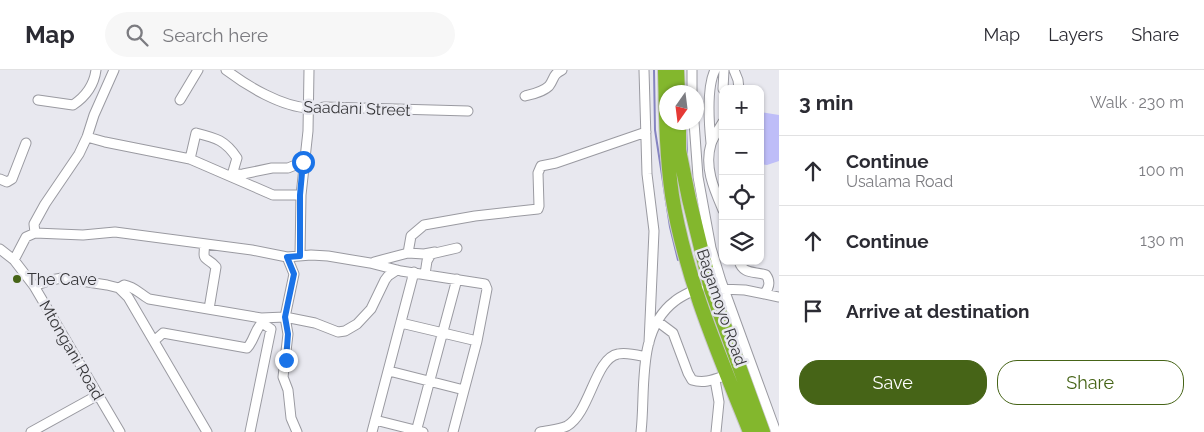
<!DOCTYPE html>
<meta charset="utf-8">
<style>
:root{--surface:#fff;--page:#f7f7f7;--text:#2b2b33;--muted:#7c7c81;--line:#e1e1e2;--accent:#466417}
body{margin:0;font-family:Raleway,sans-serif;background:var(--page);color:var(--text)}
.controls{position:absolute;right:15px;top:15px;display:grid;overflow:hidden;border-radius:10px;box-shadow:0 1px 4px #0004}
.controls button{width:45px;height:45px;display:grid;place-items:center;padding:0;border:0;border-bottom:1px solid var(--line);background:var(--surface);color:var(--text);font:25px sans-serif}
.compass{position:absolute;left:659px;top:15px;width:45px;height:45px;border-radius:50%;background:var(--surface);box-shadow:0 1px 4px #0004;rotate:194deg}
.stop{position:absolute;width:15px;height:15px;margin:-11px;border:4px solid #1a73e8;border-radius:50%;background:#fff}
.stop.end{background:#1a73e8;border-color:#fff;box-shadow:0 1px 5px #0008}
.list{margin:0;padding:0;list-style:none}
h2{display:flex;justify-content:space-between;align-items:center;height:65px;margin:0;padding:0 20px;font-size:21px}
h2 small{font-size:16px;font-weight:400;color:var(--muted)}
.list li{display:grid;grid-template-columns:32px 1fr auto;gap:15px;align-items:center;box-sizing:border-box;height:70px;padding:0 20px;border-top:1px solid var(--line)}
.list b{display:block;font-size:19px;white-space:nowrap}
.list p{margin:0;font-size:16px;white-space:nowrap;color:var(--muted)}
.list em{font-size:16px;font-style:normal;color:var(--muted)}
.actions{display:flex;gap:10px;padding:15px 20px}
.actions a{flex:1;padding:11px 0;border:1px solid var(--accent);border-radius:20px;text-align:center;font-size:18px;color:var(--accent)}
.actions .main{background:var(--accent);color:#fff}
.icon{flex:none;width:28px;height:28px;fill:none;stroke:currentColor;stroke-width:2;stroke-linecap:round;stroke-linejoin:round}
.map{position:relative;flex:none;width:779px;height:362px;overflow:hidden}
header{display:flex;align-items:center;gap:30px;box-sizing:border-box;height:70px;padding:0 25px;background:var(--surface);border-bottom:1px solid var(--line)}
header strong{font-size:24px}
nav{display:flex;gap:28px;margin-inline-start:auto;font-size:18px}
.search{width:350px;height:45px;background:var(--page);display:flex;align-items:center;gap:12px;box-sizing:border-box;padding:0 18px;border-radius:28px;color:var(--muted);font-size:19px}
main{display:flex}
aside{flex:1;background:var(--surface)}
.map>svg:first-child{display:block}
.garden{fill:#bebdf8}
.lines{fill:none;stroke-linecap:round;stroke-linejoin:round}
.stream{stroke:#8584c1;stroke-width:2}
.minor-casing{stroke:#9a9aa1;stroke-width:11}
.highway-casing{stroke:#c7c7c8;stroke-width:16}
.minor{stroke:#fff;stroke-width:9}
.highway{stroke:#83b72d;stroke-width:14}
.route{stroke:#1a73e8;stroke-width:6}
.poi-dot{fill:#466417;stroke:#e8e8ef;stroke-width:2}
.labels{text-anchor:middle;stroke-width:5;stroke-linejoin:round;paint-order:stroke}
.street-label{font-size:16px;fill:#37373a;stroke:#e8e8ef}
.poi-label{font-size:16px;fill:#37373a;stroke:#e8e8ef;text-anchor:start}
</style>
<header>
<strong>Map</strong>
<div class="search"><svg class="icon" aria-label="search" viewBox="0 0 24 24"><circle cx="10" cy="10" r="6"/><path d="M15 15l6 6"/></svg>Search here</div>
<nav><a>Map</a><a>Layers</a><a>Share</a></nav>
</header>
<main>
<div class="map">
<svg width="779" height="362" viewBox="0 0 779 362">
<rect width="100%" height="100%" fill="#e8e8ef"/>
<path class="garden" d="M760,42l19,3v46l-12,4 -7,-1z"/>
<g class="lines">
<path class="stream" d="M654,0l1,60 15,97 8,33
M686,55l1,30"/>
<defs>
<path id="minor" d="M114,0l-20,45 -7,22 -8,17 -34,50 -11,20 1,9 48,2 32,-3 137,18 35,7 24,-2 17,1 42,7 31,8 84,13 2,5 -10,52 -24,91
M226,0c21,16 56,37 83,38 5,1 11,0 16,-1l143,4
M644,0l3,104 7,57 -5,112
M692,0v22
M734,0l4,10 1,9
M723,19l1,-19
M525,26c8,-2 18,-4 24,-10 6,-8 3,-11 13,-16
M38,30l35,5c12,-8 21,-20 23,-35
M180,30l18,-30
M694,52l4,55 13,71 10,33 55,151
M723,52c-4,7 -10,15 -12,22 -7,23 3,45 12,66
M87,67l18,5 85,17 83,36h28
M711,73c-2,-20 -5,-55 4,-73
M190,89l6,-26c20,5 29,7 41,25l-5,17
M227,105l16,-1 29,-6h16l15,-6
M0,109l7,3 5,-3 14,-36
M205,174c-3,20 1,11 11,23l-7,42
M0,179l14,11 20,26 86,146
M408,183l16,1 11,-2
M300,186l1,-61 7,-64 1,-61
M287,187l7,17 -9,43 3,17 -5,43 5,13 3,28 6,14
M14,190l12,-23 9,-4
M739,191c4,14 16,10 27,14 5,7 3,13 -2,19
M374,192l34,-9 3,-17 13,-11 51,-9 63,-7 1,-3 -1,-33 3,-7 15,-3 90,-31
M425,204l2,-13 4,-7 26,-6
M34,216l17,-6 11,-2 45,7 12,3 9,9 79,135
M119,218l5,-3c11,2 16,9 25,14l112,19 24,-1 30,6 23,9 7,-1 12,-7 14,-15 14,-29 3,-4 9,-6
M720,219l25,1 34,7
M657,251l16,12 15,40 4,7c13,4 23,-1 35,-5
M401,253l76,18
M154,271l9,-8 84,15c7,-7 8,-19 15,-25
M389,301l75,19
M715,310l4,22 -3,30
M375,350l48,12
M31,362l67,-37
M250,362l21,-103 -9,-6 -1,-5
M372,362l42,-160
M416,362l41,-153
M540,362c8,-2 19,-2 27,-6 23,-13 28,-68 51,-72 9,-2 19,1 28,3
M641,362c5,-42 -5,-102 34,-131 6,-5 14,-8 21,-12h3"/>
<path id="highway" d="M665,0c1,42 1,83 7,125 13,82 47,160 78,237
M677,0l1,22
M679,52v28l10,49 22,90 52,143"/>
</defs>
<use href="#minor" class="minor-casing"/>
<use href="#highway" class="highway-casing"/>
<use href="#minor" class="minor"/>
<use href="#highway" class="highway"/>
</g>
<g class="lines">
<path class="route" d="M286,290l2,-26 -3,-17 9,-43 -7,-17 13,-1v-61l3,-33"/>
</g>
<circle class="poi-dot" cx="17" cy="209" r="5"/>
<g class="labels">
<g class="street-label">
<text transform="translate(357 38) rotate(2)" y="6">Saadani Street</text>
<text transform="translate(722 237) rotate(71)" y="6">Bagamoyo Road</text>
<text transform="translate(72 280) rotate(60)" y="6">Mtongani Road</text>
</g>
<g class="poi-label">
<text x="27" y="215">The Cave</text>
</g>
</g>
</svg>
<div class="controls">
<button>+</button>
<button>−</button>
<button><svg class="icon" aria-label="locate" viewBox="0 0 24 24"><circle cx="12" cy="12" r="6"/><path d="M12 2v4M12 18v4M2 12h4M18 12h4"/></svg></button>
<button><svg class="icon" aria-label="layers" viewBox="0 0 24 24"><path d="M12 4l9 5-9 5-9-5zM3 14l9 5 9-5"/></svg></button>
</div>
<svg class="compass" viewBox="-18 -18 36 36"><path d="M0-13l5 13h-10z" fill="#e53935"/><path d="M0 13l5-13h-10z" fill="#7c7c81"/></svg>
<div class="stop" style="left:303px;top:92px"></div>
<div class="stop end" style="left:286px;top:290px"></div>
</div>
<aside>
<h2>3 min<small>Walk · 230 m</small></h2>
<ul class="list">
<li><svg class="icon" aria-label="ahead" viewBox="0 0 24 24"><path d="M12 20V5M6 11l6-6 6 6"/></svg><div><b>Continue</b><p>Usalama Road</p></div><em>100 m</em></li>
<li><svg class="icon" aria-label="ahead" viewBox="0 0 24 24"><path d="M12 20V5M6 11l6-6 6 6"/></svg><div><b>Continue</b></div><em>130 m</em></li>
<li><svg class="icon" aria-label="arrive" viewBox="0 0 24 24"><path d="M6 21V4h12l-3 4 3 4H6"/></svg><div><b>Arrive at destination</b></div></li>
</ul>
<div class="actions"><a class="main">Save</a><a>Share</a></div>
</aside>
</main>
